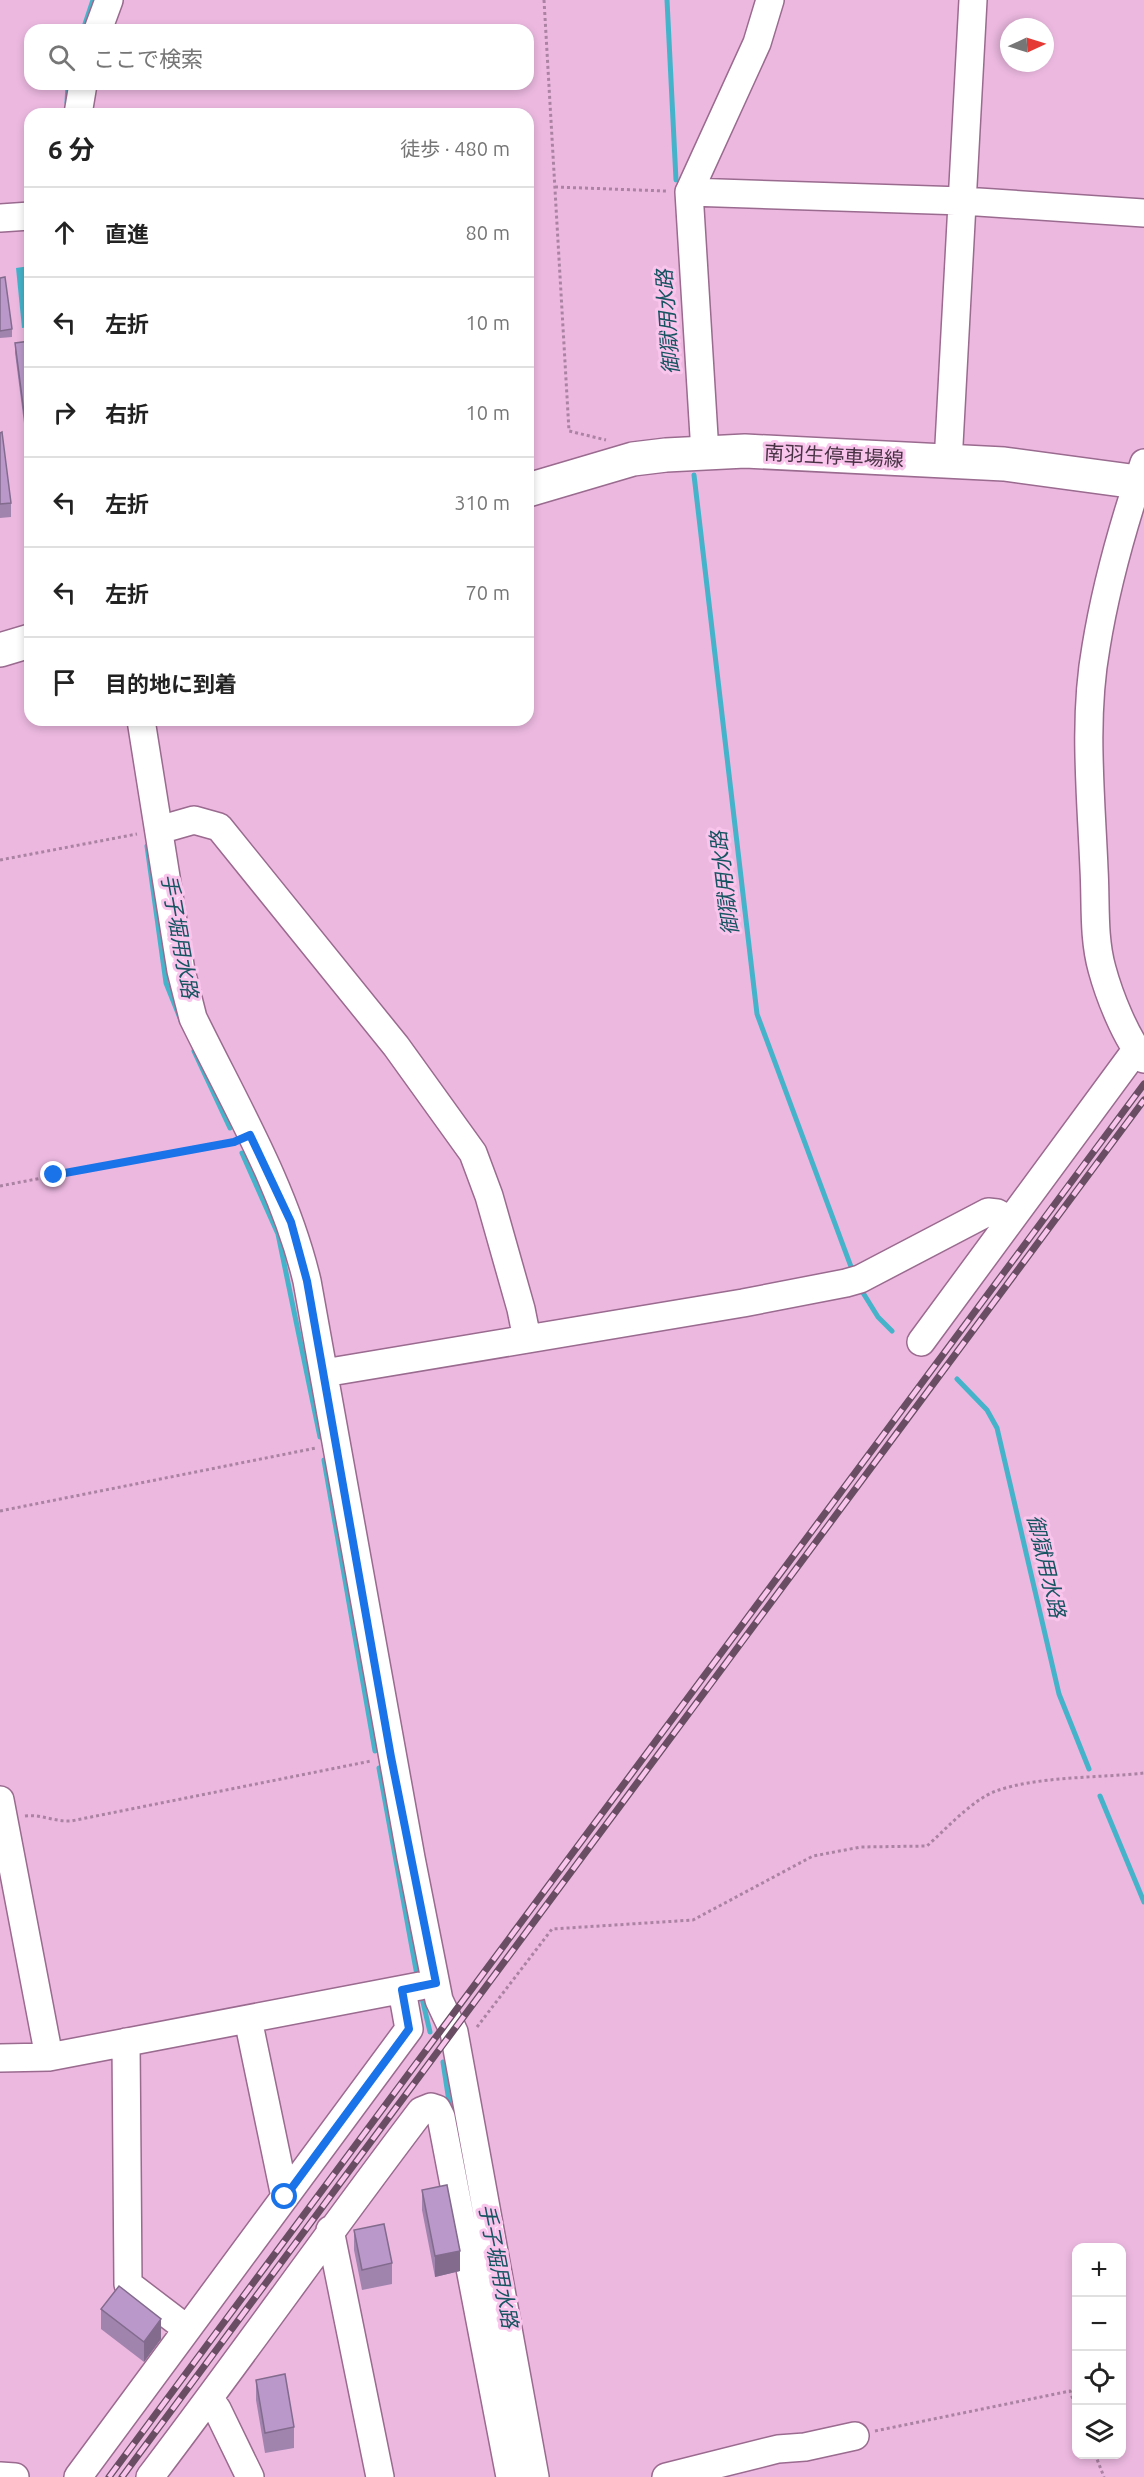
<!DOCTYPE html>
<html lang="ja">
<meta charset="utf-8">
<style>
:root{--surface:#fff;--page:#f2f2f2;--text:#222;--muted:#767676;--line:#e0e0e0}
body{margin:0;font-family:Ubuntu,"Noto Sans JP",sans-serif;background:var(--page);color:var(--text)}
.controls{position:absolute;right:18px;bottom:18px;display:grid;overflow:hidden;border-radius:12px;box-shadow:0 3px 9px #0003}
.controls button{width:54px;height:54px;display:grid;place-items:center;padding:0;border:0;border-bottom:2px solid var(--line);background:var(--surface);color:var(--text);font:30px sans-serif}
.compass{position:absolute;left:1000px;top:18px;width:54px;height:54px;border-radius:50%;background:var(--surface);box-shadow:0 3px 9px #0003;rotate:86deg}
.stop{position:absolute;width:18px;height:18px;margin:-14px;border:4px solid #1a73e8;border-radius:50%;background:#fff}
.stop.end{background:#1a73e8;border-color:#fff;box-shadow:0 2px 6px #0008}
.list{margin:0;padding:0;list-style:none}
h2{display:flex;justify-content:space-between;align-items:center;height:78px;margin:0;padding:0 24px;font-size:26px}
h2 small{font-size:20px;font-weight:400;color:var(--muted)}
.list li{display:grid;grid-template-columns:39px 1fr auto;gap:18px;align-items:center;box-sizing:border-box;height:90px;padding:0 24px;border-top:2px solid var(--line)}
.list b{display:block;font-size:22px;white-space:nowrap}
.list em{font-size:20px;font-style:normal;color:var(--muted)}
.icon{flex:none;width:33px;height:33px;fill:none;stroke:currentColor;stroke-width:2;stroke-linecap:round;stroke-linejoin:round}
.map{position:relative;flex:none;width:1144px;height:2477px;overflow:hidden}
.search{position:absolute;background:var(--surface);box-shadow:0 3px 9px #0003;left:24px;top:24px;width:510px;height:66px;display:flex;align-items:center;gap:15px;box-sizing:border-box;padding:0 21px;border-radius:18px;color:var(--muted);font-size:22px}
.panel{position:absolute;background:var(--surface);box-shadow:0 3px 9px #0003;left:24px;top:108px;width:510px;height:618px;border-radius:18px}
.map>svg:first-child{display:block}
.water{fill:#45b3ca}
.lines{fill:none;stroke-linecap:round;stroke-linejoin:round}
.stream{stroke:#45b3ca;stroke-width:5}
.minor-casing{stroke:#9a6a8f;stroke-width:30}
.major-casing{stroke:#9a6a8f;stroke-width:36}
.path{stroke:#ab83a2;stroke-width:3;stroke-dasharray:3 3;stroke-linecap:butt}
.minor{stroke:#fff;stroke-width:27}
.major{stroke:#fff;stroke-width:33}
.rail-casing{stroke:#684d63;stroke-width:7}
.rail{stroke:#fac5ed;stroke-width:4.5;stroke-dasharray:14;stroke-linecap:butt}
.wall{fill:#a084ae}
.shaded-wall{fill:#826b8d}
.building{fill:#ba99ca;stroke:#826b8d;stroke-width:1.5}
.route{stroke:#1a73e8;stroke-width:8}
.labels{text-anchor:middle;stroke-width:6;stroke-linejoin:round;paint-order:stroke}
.street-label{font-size:20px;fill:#483344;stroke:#fac5ed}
.water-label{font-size:21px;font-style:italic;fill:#175461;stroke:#fac5ed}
</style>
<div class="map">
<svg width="1144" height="2477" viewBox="0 0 1144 2477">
<rect width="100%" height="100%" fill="#ecb8e0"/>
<path class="water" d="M30,266v61l-8,1 -6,-60z"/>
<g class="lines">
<path class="stream" d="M667,0l9,180
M83,30l10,-30
M67,103l1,-19
M694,475l63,539 96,258
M147,846l19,137 16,40
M194,1051l36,77
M242,1153l36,81 42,203
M860,1288l18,29 14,14
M957,1379l30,31 10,18 62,266 30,75
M324,1460l51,291
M379,1768l38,207
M1100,1796l44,106
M421,1994l9,38
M443,2062l7,46"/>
<defs>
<path id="minor" d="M98,30l11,-30
M78,114l5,-30
M689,192l274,9 181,12
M0,218l30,-2
M705,453l-16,-261 68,-149 13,-43
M948,463l25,-463
M1144,463c-20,59 -38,122 -48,184 -13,72 -5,149 -2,222 2,33 -1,68 8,100 7,26 24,70 42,90
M141,720l40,251 12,47c42,86 92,170 114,263l104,577 28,142 15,32 81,445
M159,830l35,-10 25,7 177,219 77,107 16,43 32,113 6,30
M921,1342l215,-292
M324,1373l419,-70 103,-20 14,-4 128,-67 9,1 13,7
M0,1800l49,257
M248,2019l37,178
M126,2042l2,242 59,45
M0,2058l49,-1 371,-71
M330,2230l50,247
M210,2399l7,10 33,68
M0,2476l15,1
M78,2477l331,-448 -7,-39
M150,2477c92,-121 179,-245 271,-366l10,-4 6,2 4,8 69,360
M666,2477l112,-28 27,-2 50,-11"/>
<path id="major" d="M528,490l105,-31 33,-4 79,-4 259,13 140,19
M0,650l30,-9"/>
</defs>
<use href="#minor" class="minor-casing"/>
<use href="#major" class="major-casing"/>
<path class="path" d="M544,0l25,431 37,9
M555,187l111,4
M0,860l137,-26
M0,1186l231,-44
M0,1511l316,-63
M25,1816c16,-2 30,6 46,5l300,-60
M477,2027l75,-98 141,-9 120,-64 48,-9 66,-1c19,-17 45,-46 69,-55 42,-15 103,-13 148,-18
M875,2431l195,-40 6,17
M1095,2454l9,23"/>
<use href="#minor" class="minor"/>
<use href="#major" class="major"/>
<defs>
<path id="rail" d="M109,2477l1035,-1393
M122,2477l1022,-1377"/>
</defs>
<use href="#rail" class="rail-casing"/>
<use href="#rail" class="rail"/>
</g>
<path class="wall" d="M0,278l12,51v8l-12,1z
M30,341v129l-15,-117v-10z
M0,433l11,70v14l-11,1z
M422,2190l38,81 -25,6 -13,-67z
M354,2230l38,33v21l-30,6 -8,-40z
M101,2309l60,30 -17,23 -43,-33z
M256,2380l38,47v21l-29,5 -9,-53z"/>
<path class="shaded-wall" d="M460,2251v20l-25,6v-21z
M161,2319v20l-17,23v-20z"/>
<path class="building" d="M5,277l7,52 -12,2v-53z
M30,341v118l-15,-116z
M2,432l9,71 -11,1v-71z
M447,2185l13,66 -25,5 -13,-66z
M384,2224l8,39 -30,7 -8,-40z
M119,2286l42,33 -17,23 -43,-33z
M285,2374l9,53 -29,6 -9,-53z"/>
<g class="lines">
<path class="route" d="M54,1175l180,-33 16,-7 41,87 16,59 84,476 45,226 -34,7 7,39 -124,168"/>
</g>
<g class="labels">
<g class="street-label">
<text transform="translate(834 456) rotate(3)" y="7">南羽生停車場線</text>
</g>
<g class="water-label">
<text transform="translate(668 322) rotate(-94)" y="7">御獄用水路</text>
<text transform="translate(725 883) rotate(-97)" y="7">御獄用水路</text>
<text transform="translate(179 936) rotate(80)" y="7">手子堀用水路</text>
<text transform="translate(1046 1566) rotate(77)" y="7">御獄用水路</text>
<text transform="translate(498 2266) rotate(79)" y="7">手子堀用水路</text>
</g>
</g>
</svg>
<div class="controls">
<button>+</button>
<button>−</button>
<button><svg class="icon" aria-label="locate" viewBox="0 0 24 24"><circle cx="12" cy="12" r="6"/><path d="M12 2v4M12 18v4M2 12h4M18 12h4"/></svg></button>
<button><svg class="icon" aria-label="layers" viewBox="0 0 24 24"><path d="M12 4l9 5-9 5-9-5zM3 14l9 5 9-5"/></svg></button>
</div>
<svg class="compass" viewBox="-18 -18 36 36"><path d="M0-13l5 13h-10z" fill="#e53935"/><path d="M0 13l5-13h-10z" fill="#767676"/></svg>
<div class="stop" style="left:285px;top:2197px"></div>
<div class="stop end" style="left:54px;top:1175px"></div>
<div class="search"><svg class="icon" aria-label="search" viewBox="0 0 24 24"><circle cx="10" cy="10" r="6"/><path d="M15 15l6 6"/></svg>ここで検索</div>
<section class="panel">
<h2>6 分<small>徒歩 · 480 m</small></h2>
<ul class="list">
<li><svg class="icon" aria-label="ahead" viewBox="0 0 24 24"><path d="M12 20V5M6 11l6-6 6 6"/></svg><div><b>直進</b></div><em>80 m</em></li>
<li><svg class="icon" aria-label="left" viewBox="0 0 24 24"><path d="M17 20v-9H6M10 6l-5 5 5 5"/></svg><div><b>左折</b></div><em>10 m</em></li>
<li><svg class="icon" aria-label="right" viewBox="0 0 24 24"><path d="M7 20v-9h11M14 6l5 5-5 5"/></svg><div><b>右折</b></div><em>10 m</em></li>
<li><svg class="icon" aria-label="left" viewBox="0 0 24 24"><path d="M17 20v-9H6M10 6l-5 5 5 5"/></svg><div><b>左折</b></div><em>310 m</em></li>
<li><svg class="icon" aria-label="left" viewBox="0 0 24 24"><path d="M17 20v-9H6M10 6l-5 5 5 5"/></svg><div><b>左折</b></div><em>70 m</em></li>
<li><svg class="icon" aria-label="arrive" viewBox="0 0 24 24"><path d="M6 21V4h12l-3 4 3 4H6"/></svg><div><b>目的地に到着</b></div></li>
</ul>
</section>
</div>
